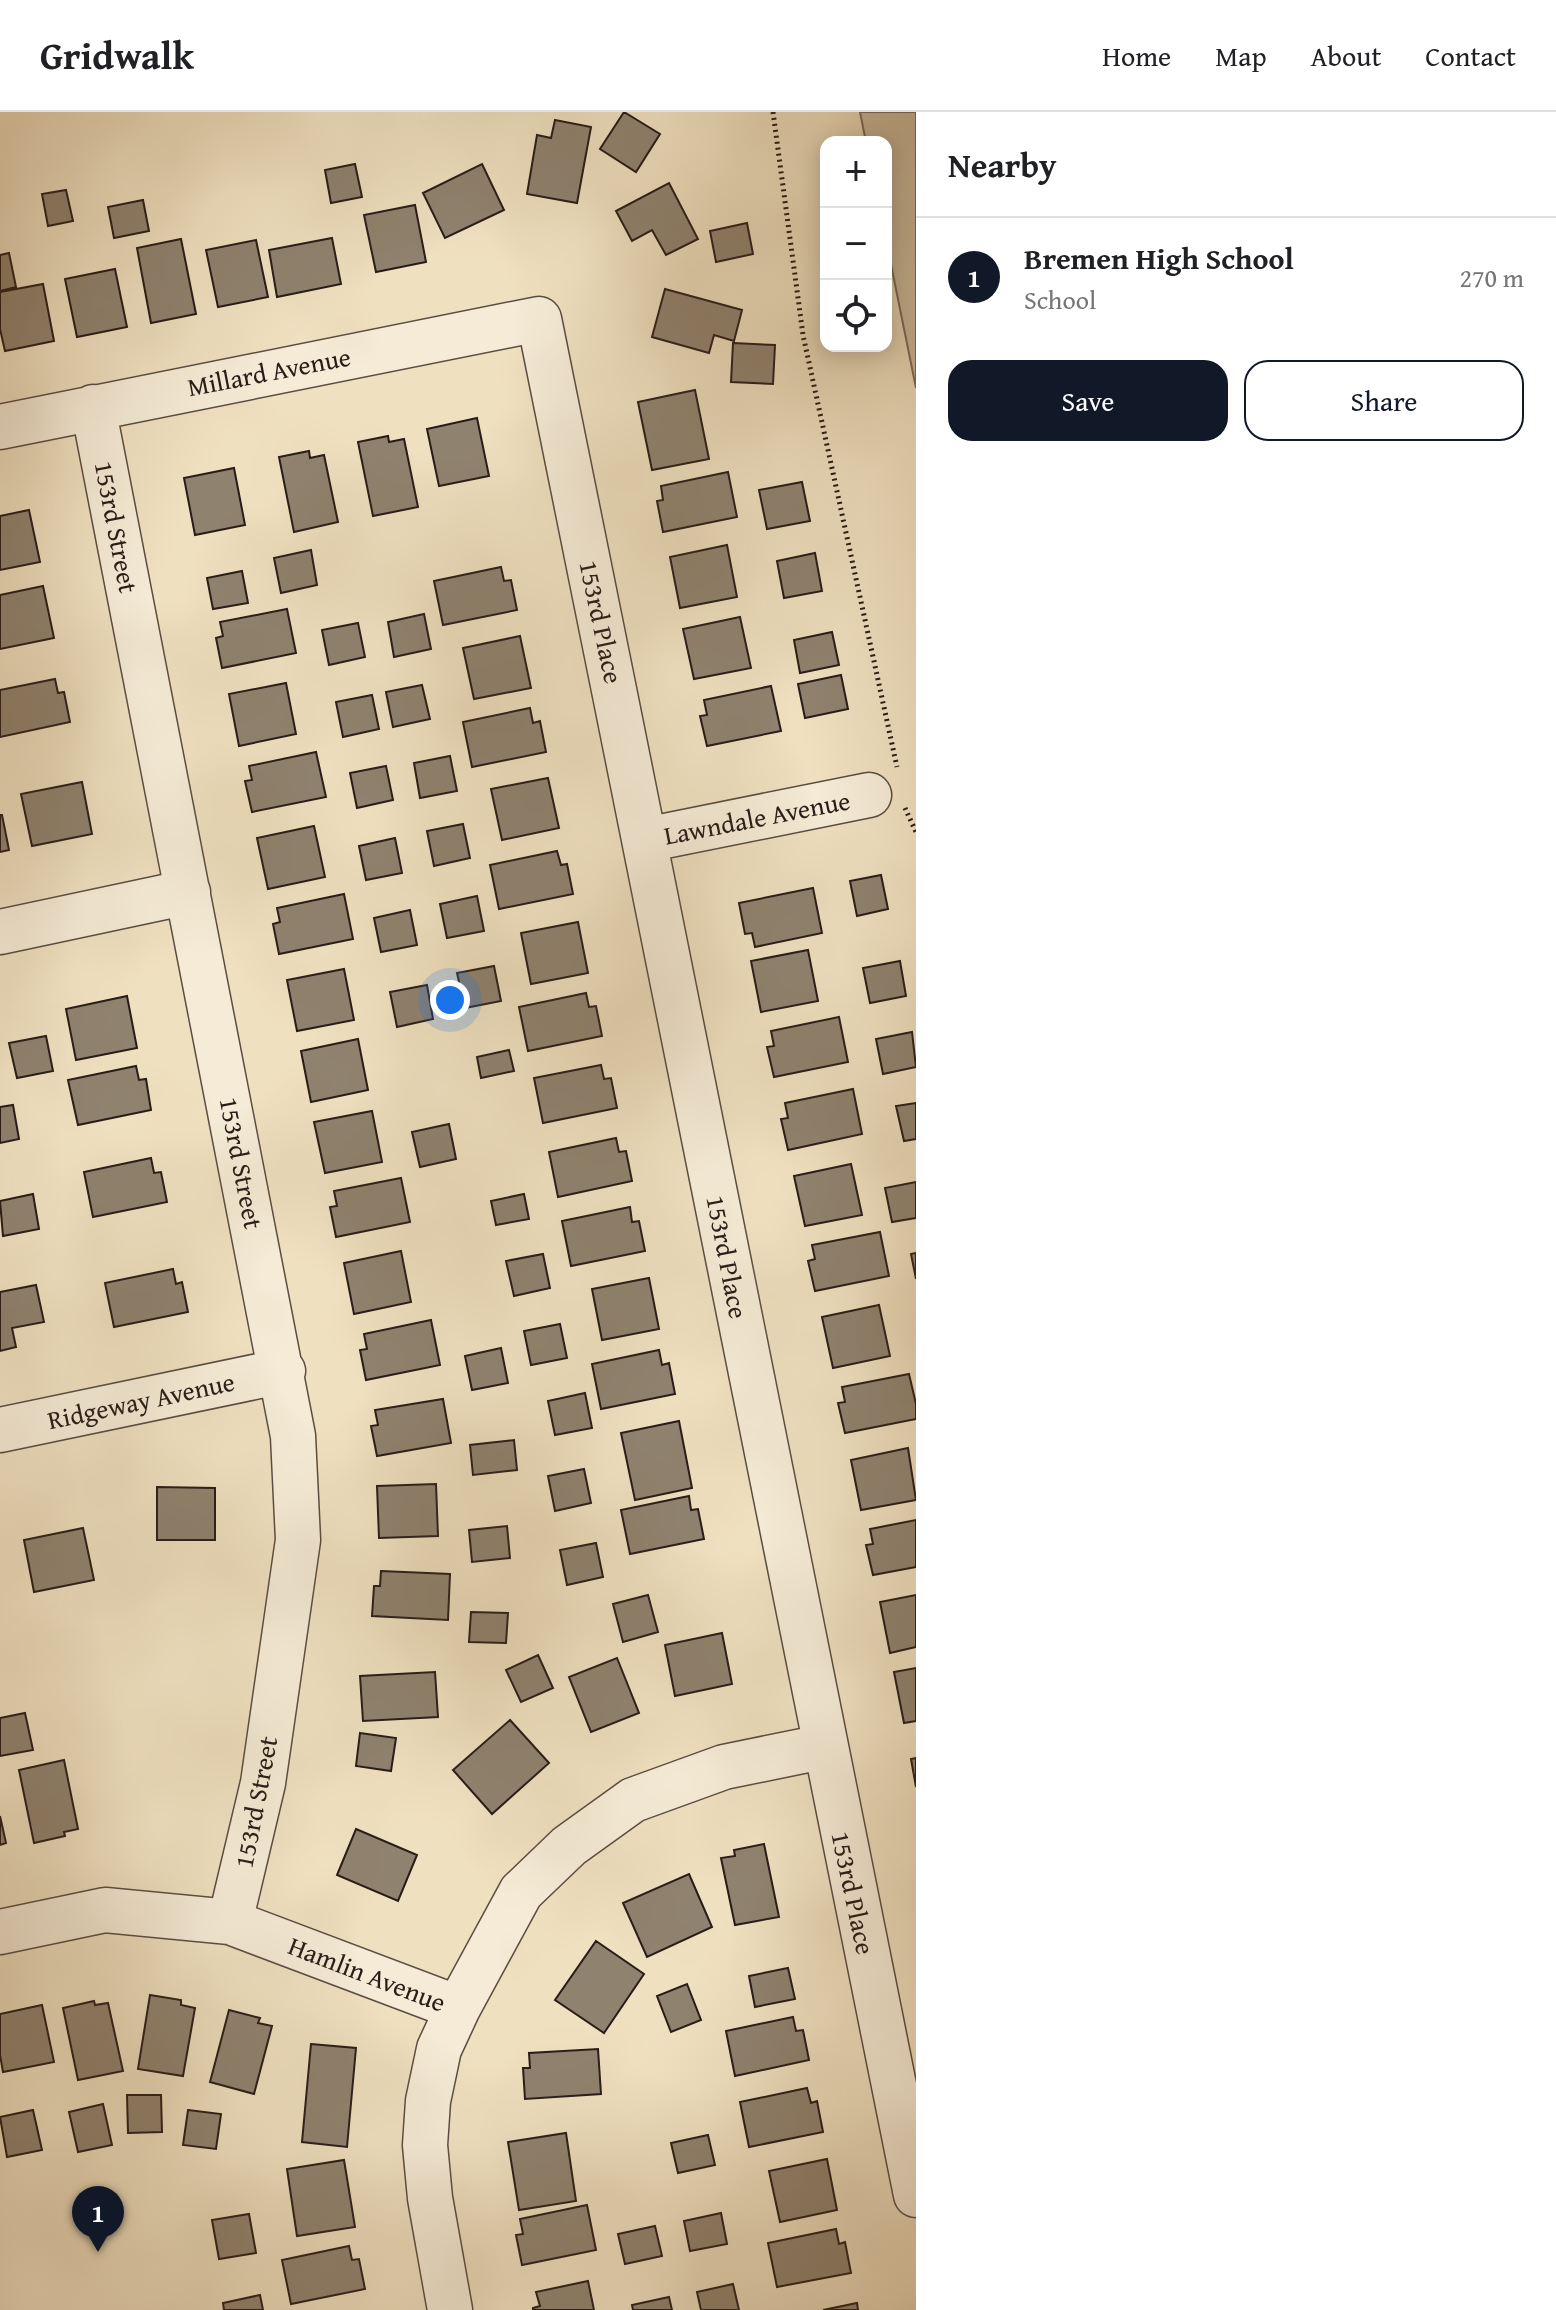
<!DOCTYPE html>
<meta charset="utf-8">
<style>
:root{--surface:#fff;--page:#f2f2f2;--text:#202124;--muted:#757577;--line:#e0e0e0;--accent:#111827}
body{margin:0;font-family:"Gentium Book Plus",serif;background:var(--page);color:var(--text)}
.controls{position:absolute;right:24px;top:24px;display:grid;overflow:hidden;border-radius:16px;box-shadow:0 4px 20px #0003}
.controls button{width:72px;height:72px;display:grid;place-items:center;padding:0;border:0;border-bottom:2px solid var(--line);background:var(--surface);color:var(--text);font:40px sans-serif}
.you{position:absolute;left:450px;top:888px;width:28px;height:28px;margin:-20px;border:6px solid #fff;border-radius:50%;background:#1a73e8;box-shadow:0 0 0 12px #1a73e833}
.badge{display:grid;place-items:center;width:52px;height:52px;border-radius:50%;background:var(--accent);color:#fff;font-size:26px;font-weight:700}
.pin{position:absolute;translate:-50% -66px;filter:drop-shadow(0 2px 4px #0008)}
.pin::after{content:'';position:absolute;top:42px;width:28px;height:24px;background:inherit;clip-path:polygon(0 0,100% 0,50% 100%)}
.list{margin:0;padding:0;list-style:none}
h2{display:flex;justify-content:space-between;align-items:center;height:104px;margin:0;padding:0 32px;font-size:34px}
h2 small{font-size:26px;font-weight:400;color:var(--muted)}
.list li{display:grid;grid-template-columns:52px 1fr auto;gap:24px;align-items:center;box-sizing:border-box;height:120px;padding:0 32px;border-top:2px solid var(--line)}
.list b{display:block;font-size:30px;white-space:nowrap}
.list p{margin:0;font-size:26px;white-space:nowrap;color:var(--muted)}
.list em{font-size:26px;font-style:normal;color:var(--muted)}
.actions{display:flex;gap:16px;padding:24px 32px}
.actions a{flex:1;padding:18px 0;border:2px solid var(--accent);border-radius:24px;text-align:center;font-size:28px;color:var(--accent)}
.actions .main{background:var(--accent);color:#fff}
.icon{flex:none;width:44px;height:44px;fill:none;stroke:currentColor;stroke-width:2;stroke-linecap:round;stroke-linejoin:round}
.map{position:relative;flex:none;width:916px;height:2198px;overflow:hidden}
header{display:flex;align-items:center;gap:48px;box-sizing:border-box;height:112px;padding:0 40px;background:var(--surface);border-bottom:2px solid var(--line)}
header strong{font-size:38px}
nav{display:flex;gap:44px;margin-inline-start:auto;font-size:28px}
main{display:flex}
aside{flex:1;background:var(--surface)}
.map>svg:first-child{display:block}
.green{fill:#cdbfa3;stroke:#7a6e5e;stroke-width:2}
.building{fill:#8f826f;stroke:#281c18;stroke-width:2}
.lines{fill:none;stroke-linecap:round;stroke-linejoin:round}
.minor-casing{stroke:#5a4d42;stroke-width:47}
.path{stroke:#281c18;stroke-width:5;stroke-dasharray:2 4;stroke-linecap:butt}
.minor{stroke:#f5ebd6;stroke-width:44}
.labels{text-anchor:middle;stroke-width:6;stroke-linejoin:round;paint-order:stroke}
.street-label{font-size:26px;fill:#281c18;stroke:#f5ebd6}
</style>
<header>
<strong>Gridwalk</strong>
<nav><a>Home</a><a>Map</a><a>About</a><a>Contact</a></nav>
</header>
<main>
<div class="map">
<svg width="916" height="2198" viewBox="0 0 916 2198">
<rect width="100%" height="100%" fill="#efe0c0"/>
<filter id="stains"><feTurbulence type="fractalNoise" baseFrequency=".0025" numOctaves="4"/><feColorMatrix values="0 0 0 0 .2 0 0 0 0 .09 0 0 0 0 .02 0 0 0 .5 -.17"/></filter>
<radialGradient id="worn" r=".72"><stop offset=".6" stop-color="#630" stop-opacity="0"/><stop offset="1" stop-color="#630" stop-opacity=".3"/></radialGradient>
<path class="green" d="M860,0h56v276l-30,-148v-98h-20z"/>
<path class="building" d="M624,0l36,22 -24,38 -36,-23z
M555,8l36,7 -14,76 -50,-9 10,-59 14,3z
M355,52l7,33 -31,6 -6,-33z
M482,52l22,46 -59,28 -22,-45z
M669,71l29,56 -32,16 -14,-25 -20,11 -16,-30z
M66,78l7,31 -25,5 -6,-32z
M143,88l6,31 -35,7 -6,-31z
M415,93l11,57 -50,10 -12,-57z
M747,111l6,31 -37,8 -6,-31z
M332,126l9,46 -64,13 -8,-47z
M181,127l15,75 -45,9 -14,-75z
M256,128l12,57 -50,10 -12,-57z
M9,141l7,34 -16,4v-36z
M115,157l12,58 -50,10 -12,-58z
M43,172l11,57 -49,10 -5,-22v-37z
M665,177l77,21 -8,31 -20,-6 -5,18 -57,-16z
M733,231l42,2 -2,39 -42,-2z
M695,278l14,69 -57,11 -14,-68z
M477,306l12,58 -50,10 -12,-57z
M388,324l1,6 15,-3 14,68 -45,9 -15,-74z
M309,339l1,7 14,-3 14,67 -44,10 -15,-75z
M234,356l11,57 -50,10 -11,-57z
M728,360l9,45 -74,15 -6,-31 6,-1 -2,-14z
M802,370l8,39 -43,8 -8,-39z
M29,398l11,52 -40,8v-54z
M727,433l10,52 -57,11 -10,-51z
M311,438l6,35 -36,8 -7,-35z
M815,441l7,38 -38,7 -7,-37z
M501,455l3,14 7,-1 6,30 -74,15 -9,-44z
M242,459l6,32 -35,6 -6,-31z
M43,474l11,52 -54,11v-54z
M287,497l9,44 -74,15 -6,-30 7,-2 -3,-14z
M424,502l7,35 -37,8 -6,-35z
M740,505l11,51 -57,11 -11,-50z
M358,511l7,34 -36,8 -7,-35z
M832,520l7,33 -39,8 -6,-33z
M520,524l11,52 -57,11 -11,-51z
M841,563l7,34 -43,9 -7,-34z
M55,567l3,14 6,-1 6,30 -70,15v-47z
M286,571l10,51 -57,12 -10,-52z
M422,573l8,34 -37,8 -7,-35z
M771,574l10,45 -74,15 -7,-30 7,-1 -3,-15z
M372,583l7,34 -36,8 -7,-35z
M530,596l3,15 7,-2 6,31 -74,15 -9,-45z
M316,640l10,45 -74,15 -7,-31 7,-1 -3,-14z
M450,644l7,35 -37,7 -6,-35z
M386,654l7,34 -36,8 -7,-35z
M548,666l11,50 -57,12 -11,-51z
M82,670l10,52 -60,12 -11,-52z
M0,703h2l7,35 -9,2z
M463,712l7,34 -36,8 -7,-35z
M314,714l11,51 -57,12 -11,-51z
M395,726l7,35 -36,7 -7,-34z
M557,739l4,14 6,-1 6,30 -74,15 -9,-44z
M881,763l7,34 -31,7 -7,-35z
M813,776l9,45 -67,14 -3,-14 -7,1 -6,-31z
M344,782l9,45 -74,15 -6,-30 7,-2 -3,-14z
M477,784l7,35 -37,7 -7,-34z
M410,798l7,35 -36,7 -7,-34z
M578,810l10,51 -57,11 -10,-51z
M808,838l10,51 -57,11 -10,-51z
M900,849l6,35 -36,7 -7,-35z
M494,854l7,35 -36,7 -8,-35z
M344,857l10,51 -57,11 -10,-51z
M427,873l6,34 -36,8 -7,-35z
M586,881l3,14 7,-1 6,30 -74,15 -9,-44z
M127,884l10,52 -61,12 -10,-51z
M839,905l9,45 -74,15 -7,-30 7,-1 -3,-15z
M912,920l4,35 -33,7 -7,-35z
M46,924l7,35 -36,7 -8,-35z
M358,927l10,51 -57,12 -10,-51z
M509,938l5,21 -33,7 -4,-21z
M601,953l3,14 7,-1 6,30 -74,15 -9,-45z
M136,954l3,14 7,-1 5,31 -73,15 -10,-45z
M853,977l9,45 -74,16 -7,-31 7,-1 -3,-15z
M916,991v36l-12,2 -8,-35z
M13,993l6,34 -19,4v-36z
M372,999l10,51 -57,11 -11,-51z
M449,1012l7,35 -36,8 -8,-35z
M616,1026l3,14 7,-1 6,30 -74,16 -9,-45z
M151,1046l3,15 7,-1 6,30 -74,15 -9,-45z
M851,1052l11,51 -57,11 -11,-50z
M401,1066l9,44 -74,15 -6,-30 7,-1 -3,-15z
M916,1070v36l-24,4 -7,-34z
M33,1082l6,35 -36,7 -3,-35z
M524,1082l5,25 -33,6 -5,-24z
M630,1095l2,15 7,-1 6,30 -74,15 -9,-45z
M880,1120l9,44 -74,15 -7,-30 7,-2 -3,-14z
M401,1139l10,51 -57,12 -10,-51z
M916,1141v26l-5,-25z
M543,1142l7,34 -36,8 -8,-35z
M173,1157l3,15 6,-2 6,30 -74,15 -9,-44z
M649,1166l10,51 -57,11 -10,-51z
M36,1173l8,37 -32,6 4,19 -16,4v-59z
M879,1193l11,51 -57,12 -11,-51z
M431,1208l9,45 -74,15 -6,-30 7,-1 -3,-15z
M560,1212l7,34 -36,7 -7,-34z
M501,1236l7,35 -36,7 -7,-34z
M659,1238l3,15 7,-2 6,31 -74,15 -9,-45z
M909,1262l7,30v15l-71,14 -7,-30 7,-1 -3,-15z
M585,1281l7,35 -37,7 -7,-34z
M443,1287l8,44 -74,13 -6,-30 7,-1 -3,-15z
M679,1309l13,67 -57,12 -14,-67z
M514,1328l3,30 -44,5 -3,-30z
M908,1336l8,52 -55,10 -10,-50z
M584,1357l7,34 -36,8 -7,-35z
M436,1372l2,52 -59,2 -2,-52z
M157,1375l58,1v52h-58z
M689,1384l2,14 7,-1 6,30 -74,15 -9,-44z
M916,1408v47l-43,8 -7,-30 7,-1 -3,-15z
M507,1414l3,32 -38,4 -3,-32z
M83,1416l11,52 -60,12 -10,-52z
M596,1431l7,34 -36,8 -7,-35z
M381,1459l69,3 -2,46 -76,-4 2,-30h6z
M648,1483l10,37 -35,10 -10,-38z
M916,1483v52l-26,6 -10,-51z
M471,1500l37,1 -2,30 -37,-1z
M722,1521l10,51 -57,12 -10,-51z
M538,1543l15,33 -32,14 -15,-32z
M617,1546l22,55 -48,19 -22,-55z
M916,1556v53l-12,2 -10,-51z
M435,1560l3,45 -75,4 -3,-45z
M25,1601l8,37 -33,6v-38z
M510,1608l39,43 -57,51 -39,-44z
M360,1621l36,5 -5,33 -35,-5z
M916,1646v29l-5,-28z
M64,1648l14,69 -14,3 1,4 -31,7 -15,-73z
M0,1704l6,27 -6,2z
M356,1717l61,26 -19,46 -61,-26z
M764,1732l15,73 -44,8 -14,-67 14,-2 -1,-6z
M689,1762l23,53 -65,30 -24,-54z
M596,1829l48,33 -40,59 -49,-33z
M788,1856l7,31 -40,8 -6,-31z
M687,1872l14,36 -30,12 -14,-36z
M150,1883l31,5v5l14,3 -12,68 -45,-7z
M94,1889l1,4 13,-2 15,68 -45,9 -15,-72z
M42,1893l12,57 -51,10 -3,-17v-41z
M229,1898l31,8 -2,5 14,3 -18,68 -44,-12z
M793,1905l3,14 7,-1 6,30 -74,16 -9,-45z
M311,1932l45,4 -9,99 -45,-5z
M598,1937l3,45 -76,5 -2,-31h7l-1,-15z
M807,1976l4,15 6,-2 6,31 -74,15 -9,-45z
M127,1983h34l1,37 -34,1z
M103,1992l9,41 -34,7 -9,-40z
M33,1998l9,40 -35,7 -7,-40z
M188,1998l33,4 -5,35 -33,-4z
M566,2021l10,68 -57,9 -11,-68z
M708,2023l7,30 -37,8 -7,-30z
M827,2047l10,51 -57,12 -11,-51z
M344,2048l11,67 -58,9 -10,-67z
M587,2093l9,45 -74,15 -6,-30 7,-1 -3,-15z
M721,2101l6,31 -37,7 -6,-30z
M249,2102l7,39 -37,6 -7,-39z
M655,2114l7,30 -37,8 -7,-30z
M836,2117l3,15 6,-2 6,31 -74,14 -9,-44z
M349,2134l3,14 7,-1 6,30 -74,15 -9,-44z
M588,2169l6,29h-61v-2l7,-2 -4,-14z
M733,2172l6,26h-38l-4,-18z
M260,2183l3,15h-39l-1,-7z
M669,2185l3,13h-39l-1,-5z
M857,2191l1,7h-35z"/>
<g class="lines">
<defs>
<path id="minor" d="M93,295l200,1029 5,104 -35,243 -33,139
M0,315l539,-108c128,625 247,1252 377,1876
M645,728l224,-45
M0,820l188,-40
M0,1318l283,-59
M0,1820l105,-22 125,12 228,86
M450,2198l-20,-112 -5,-53 3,-44 11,-52 19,-41 63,-116 48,-46 64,-46 91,-33 98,-20"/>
</defs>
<use href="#minor" class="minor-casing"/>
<path class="path" d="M773,0l30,223 94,432
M905,696l11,24"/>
<use href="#minor" class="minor"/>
</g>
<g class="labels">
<g class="street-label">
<text transform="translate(269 260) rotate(-11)" y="9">Millard Avenue</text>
<text transform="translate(116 415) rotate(79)" y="9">153rd Street</text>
<text transform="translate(601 510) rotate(78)" y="9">153rd Place</text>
<text transform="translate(757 706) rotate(-11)" y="9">Lawndale Avenue</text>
<text transform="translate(241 1051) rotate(79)" y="9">153rd Street</text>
<text transform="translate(727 1145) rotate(79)" y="9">153rd Place</text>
<text transform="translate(141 1289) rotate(-12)" y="9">Ridgeway Avenue</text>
<text transform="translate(256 1690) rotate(-79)" y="9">153rd Street</text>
<text transform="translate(853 1781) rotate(78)" y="9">153rd Place</text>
<text transform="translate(367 1862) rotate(21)" y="9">Hamlin Avenue</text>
</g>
</g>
<rect width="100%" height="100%" filter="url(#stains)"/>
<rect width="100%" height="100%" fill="url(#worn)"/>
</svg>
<div class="controls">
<button>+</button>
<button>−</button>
<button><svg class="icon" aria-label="locate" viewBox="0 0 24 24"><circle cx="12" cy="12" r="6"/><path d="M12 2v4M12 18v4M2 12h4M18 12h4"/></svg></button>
</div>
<div class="you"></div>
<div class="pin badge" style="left:98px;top:2140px">1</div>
</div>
<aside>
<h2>Nearby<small></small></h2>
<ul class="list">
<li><span class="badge">1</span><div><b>Bremen High School</b><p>School</p></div><em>270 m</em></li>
</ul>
<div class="actions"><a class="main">Save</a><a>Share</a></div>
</aside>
</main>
